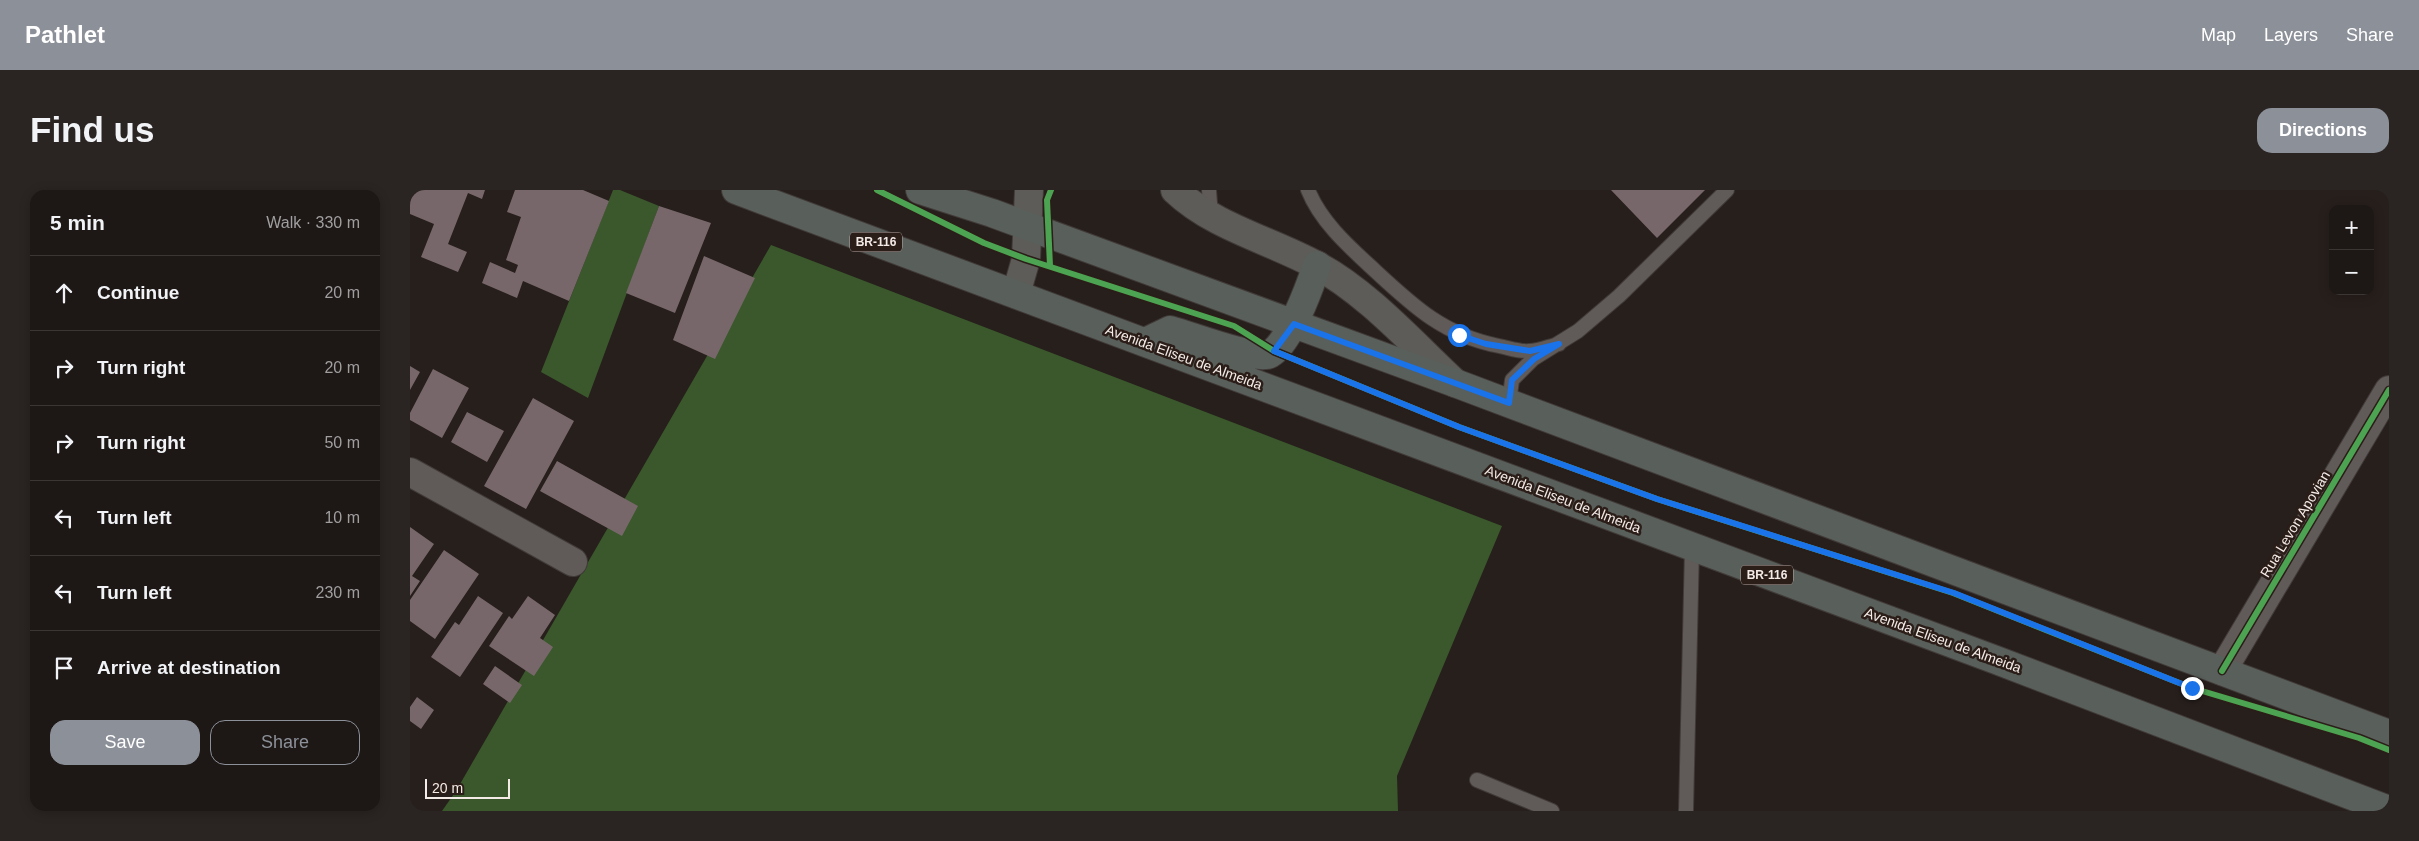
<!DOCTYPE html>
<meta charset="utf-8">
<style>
:root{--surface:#1d1715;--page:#2a2422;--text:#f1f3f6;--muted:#a09fa0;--line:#3b3634;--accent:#8c9099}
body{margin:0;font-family:Helvetica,sans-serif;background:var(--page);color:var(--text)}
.controls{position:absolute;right:15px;top:15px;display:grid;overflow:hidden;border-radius:10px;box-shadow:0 2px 12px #0003}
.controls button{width:45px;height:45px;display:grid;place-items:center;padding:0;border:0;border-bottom:1px solid var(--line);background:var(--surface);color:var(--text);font:25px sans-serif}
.scale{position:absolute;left:15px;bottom:12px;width:85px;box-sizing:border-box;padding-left:5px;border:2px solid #f4ebe7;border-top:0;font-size:14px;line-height:18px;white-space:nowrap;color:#f4ebe7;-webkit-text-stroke:4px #2b1d18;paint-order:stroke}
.stop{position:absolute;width:15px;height:15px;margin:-11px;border:4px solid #1a73e8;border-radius:50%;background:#fff}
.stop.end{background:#1a73e8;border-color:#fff;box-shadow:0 1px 5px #0008}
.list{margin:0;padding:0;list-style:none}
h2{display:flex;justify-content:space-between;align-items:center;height:65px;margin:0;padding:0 20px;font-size:21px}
h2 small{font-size:16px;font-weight:400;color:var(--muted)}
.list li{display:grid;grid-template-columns:32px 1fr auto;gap:15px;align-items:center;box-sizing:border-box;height:75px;padding:0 20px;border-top:1px solid var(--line)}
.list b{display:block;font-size:19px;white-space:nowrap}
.list em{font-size:16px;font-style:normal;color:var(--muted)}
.actions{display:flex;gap:10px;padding:15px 20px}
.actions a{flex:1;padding:11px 0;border:1px solid var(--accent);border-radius:15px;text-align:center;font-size:18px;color:var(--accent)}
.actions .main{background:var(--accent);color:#fff}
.icon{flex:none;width:28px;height:28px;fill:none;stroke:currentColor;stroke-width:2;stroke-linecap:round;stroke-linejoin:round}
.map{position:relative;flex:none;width:1979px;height:621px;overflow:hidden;border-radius:15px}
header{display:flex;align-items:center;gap:30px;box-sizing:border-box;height:70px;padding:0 25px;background:var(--accent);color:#fff}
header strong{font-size:24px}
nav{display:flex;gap:28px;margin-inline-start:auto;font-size:18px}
.intro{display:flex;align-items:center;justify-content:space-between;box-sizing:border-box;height:120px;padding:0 30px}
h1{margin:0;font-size:35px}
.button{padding:12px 22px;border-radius:15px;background:var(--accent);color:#fff;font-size:18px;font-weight:700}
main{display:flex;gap:30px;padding:0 30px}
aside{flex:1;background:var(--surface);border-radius:15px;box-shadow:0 2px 12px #0003}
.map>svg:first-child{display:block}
.forest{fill:#3a582c}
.building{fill:#78676a}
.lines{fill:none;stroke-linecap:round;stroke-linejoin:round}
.service-casing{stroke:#403a38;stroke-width:16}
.minor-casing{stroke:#403a38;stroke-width:30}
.secondary-casing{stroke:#403a38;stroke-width:30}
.primary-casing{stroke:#403a38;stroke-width:30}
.service{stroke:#605a58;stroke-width:14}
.minor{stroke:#605a58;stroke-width:28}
.secondary{stroke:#5d5c58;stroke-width:28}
.primary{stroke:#595f5b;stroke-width:28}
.cycleway-casing{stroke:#2b1d18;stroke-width:9}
.cycleway{stroke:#4ca352;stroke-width:6}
.route{stroke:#1a73e8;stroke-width:6}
.labels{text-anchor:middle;stroke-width:5;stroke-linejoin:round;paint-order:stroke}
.shield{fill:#2b1d18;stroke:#b8ada9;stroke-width:1}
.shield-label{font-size:12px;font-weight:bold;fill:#f4ebe7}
.street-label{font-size:14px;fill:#f4ebe7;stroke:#2b1d18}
</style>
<header>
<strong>Pathlet</strong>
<nav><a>Map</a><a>Layers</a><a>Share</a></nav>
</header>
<div class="intro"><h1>Find us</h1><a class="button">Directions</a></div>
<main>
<aside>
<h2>5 min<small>Walk · 330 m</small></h2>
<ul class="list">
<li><svg class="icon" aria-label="ahead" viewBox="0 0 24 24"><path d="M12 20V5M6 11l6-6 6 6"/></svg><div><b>Continue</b></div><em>20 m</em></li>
<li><svg class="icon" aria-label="right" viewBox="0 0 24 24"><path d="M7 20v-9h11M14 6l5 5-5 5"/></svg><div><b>Turn right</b></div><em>20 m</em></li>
<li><svg class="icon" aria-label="right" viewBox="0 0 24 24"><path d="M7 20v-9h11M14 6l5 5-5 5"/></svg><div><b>Turn right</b></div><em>50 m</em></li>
<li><svg class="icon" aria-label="left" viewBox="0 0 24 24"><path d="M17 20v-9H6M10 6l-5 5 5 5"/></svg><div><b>Turn left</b></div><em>10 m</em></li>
<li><svg class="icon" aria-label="left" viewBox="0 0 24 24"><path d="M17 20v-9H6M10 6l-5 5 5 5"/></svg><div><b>Turn left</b></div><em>230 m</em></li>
<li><svg class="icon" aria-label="arrive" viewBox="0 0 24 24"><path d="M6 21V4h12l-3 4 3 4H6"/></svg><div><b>Arrive at destination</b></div></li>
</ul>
<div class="actions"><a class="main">Save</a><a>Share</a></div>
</aside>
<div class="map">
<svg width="1979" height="621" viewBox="0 0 1979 621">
<rect width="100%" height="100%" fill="#271f1c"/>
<path class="forest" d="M203,0h7l39,16 -71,192 -47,-26z
M361,55l731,281 -105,250 1,35h-956l14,-20z"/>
<path class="building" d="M0,0h75l-3,9 -14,-6 -20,51 19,8 -9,20 -37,-15 13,-33 -24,-10z
M105,0h68l26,11 -40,100 -46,-20 -6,17 -35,-15 8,-21 25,11 3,-8 -12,-5 15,-43 -14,-5z
M1201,0h94l-48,48z
M249,16l52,17 -36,90 -49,-20z
M294,66l51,22 -40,81 -42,-19z
M0,176l10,6 -10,18z
M23,179l36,19 -27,50 -32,-18v-7z
M123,208l41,23 -48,88 -42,-23z
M57,222l37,19 -17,31 -36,-20z
M147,271l81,45 -16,30 -82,-45z
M0,337l24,17 -22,32 8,5 -10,15z
M34,360l35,24 -44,65 -25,-18v-21z
M68,406l25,17 -43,64 -29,-20 24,-35 4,3z
M118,406l27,19 -15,23 13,9 -19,29 -45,-30 20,-30 3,3z
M85,476l27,19 -12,18 -27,-19z
M7,507l17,13 -13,19 -11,-8v-14z"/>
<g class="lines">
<defs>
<path id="service" d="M799,0l2,26
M898,0c12,30 38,54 62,76 41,38 72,69 129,80 10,2 21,6 30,5 10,0 21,-5 30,-7
M1099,213l3,-23 21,-21 45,-28 41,-35 108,-106
M1067,590l75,31
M1276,621l6,-264"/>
<path id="minor" d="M0,282l163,90
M1812,481l167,-281"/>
<path id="secondary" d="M765,0c39,37 95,50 141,75 50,26 98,80 139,118
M606,104l10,-35 3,-69"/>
<path id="primary" d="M326,0l1260,470 393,150
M510,0l72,23 463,170 934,351
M735,152l25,-12c22,6 78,28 97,25 20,-4 44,-72 50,-90"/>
</defs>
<use href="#service" class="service-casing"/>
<use href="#minor" class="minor-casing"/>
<use href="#secondary" class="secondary-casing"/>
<use href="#primary" class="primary-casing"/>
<use href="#service" class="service"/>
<use href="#minor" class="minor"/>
<use href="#secondary" class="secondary"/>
<use href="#primary" class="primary"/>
<defs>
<path id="cycleway" d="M467,0l107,53 42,16 208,67 40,25 185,76 198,72 296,94 239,95 167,50 30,12
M640,76l-3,-66 4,-10
M1812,481l167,-281"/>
</defs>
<use href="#cycleway" class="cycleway-casing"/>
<use href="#cycleway" class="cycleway"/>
</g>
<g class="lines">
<path class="route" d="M1049,145l27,9 44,7 29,-7 -25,15 -22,21 -3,23 -215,-79 -20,27 185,76 198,72 297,94 238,95"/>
</g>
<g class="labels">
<g class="shield">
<rect x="440" y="42.5" width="52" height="19" rx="4"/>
<rect x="1331" y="375.5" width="52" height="19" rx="4"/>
</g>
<g class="shield-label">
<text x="466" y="56">BR-116</text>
<text x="1357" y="389">BR-116</text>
</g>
<g class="street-label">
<text transform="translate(774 167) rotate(20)" y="5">Avenida Eliseu de Almeida</text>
<text transform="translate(1153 309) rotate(21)" y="5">Avenida Eliseu de Almeida</text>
<text transform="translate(1885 334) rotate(-59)" y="5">Rua Levon Apovian</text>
<text transform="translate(1533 450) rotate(20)" y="5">Avenida Eliseu de Almeida</text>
</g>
</g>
</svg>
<div class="controls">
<button>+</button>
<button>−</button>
</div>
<div class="scale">20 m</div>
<div class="stop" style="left:1049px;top:145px"></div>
<div class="stop end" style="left:1782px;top:498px"></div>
</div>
</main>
